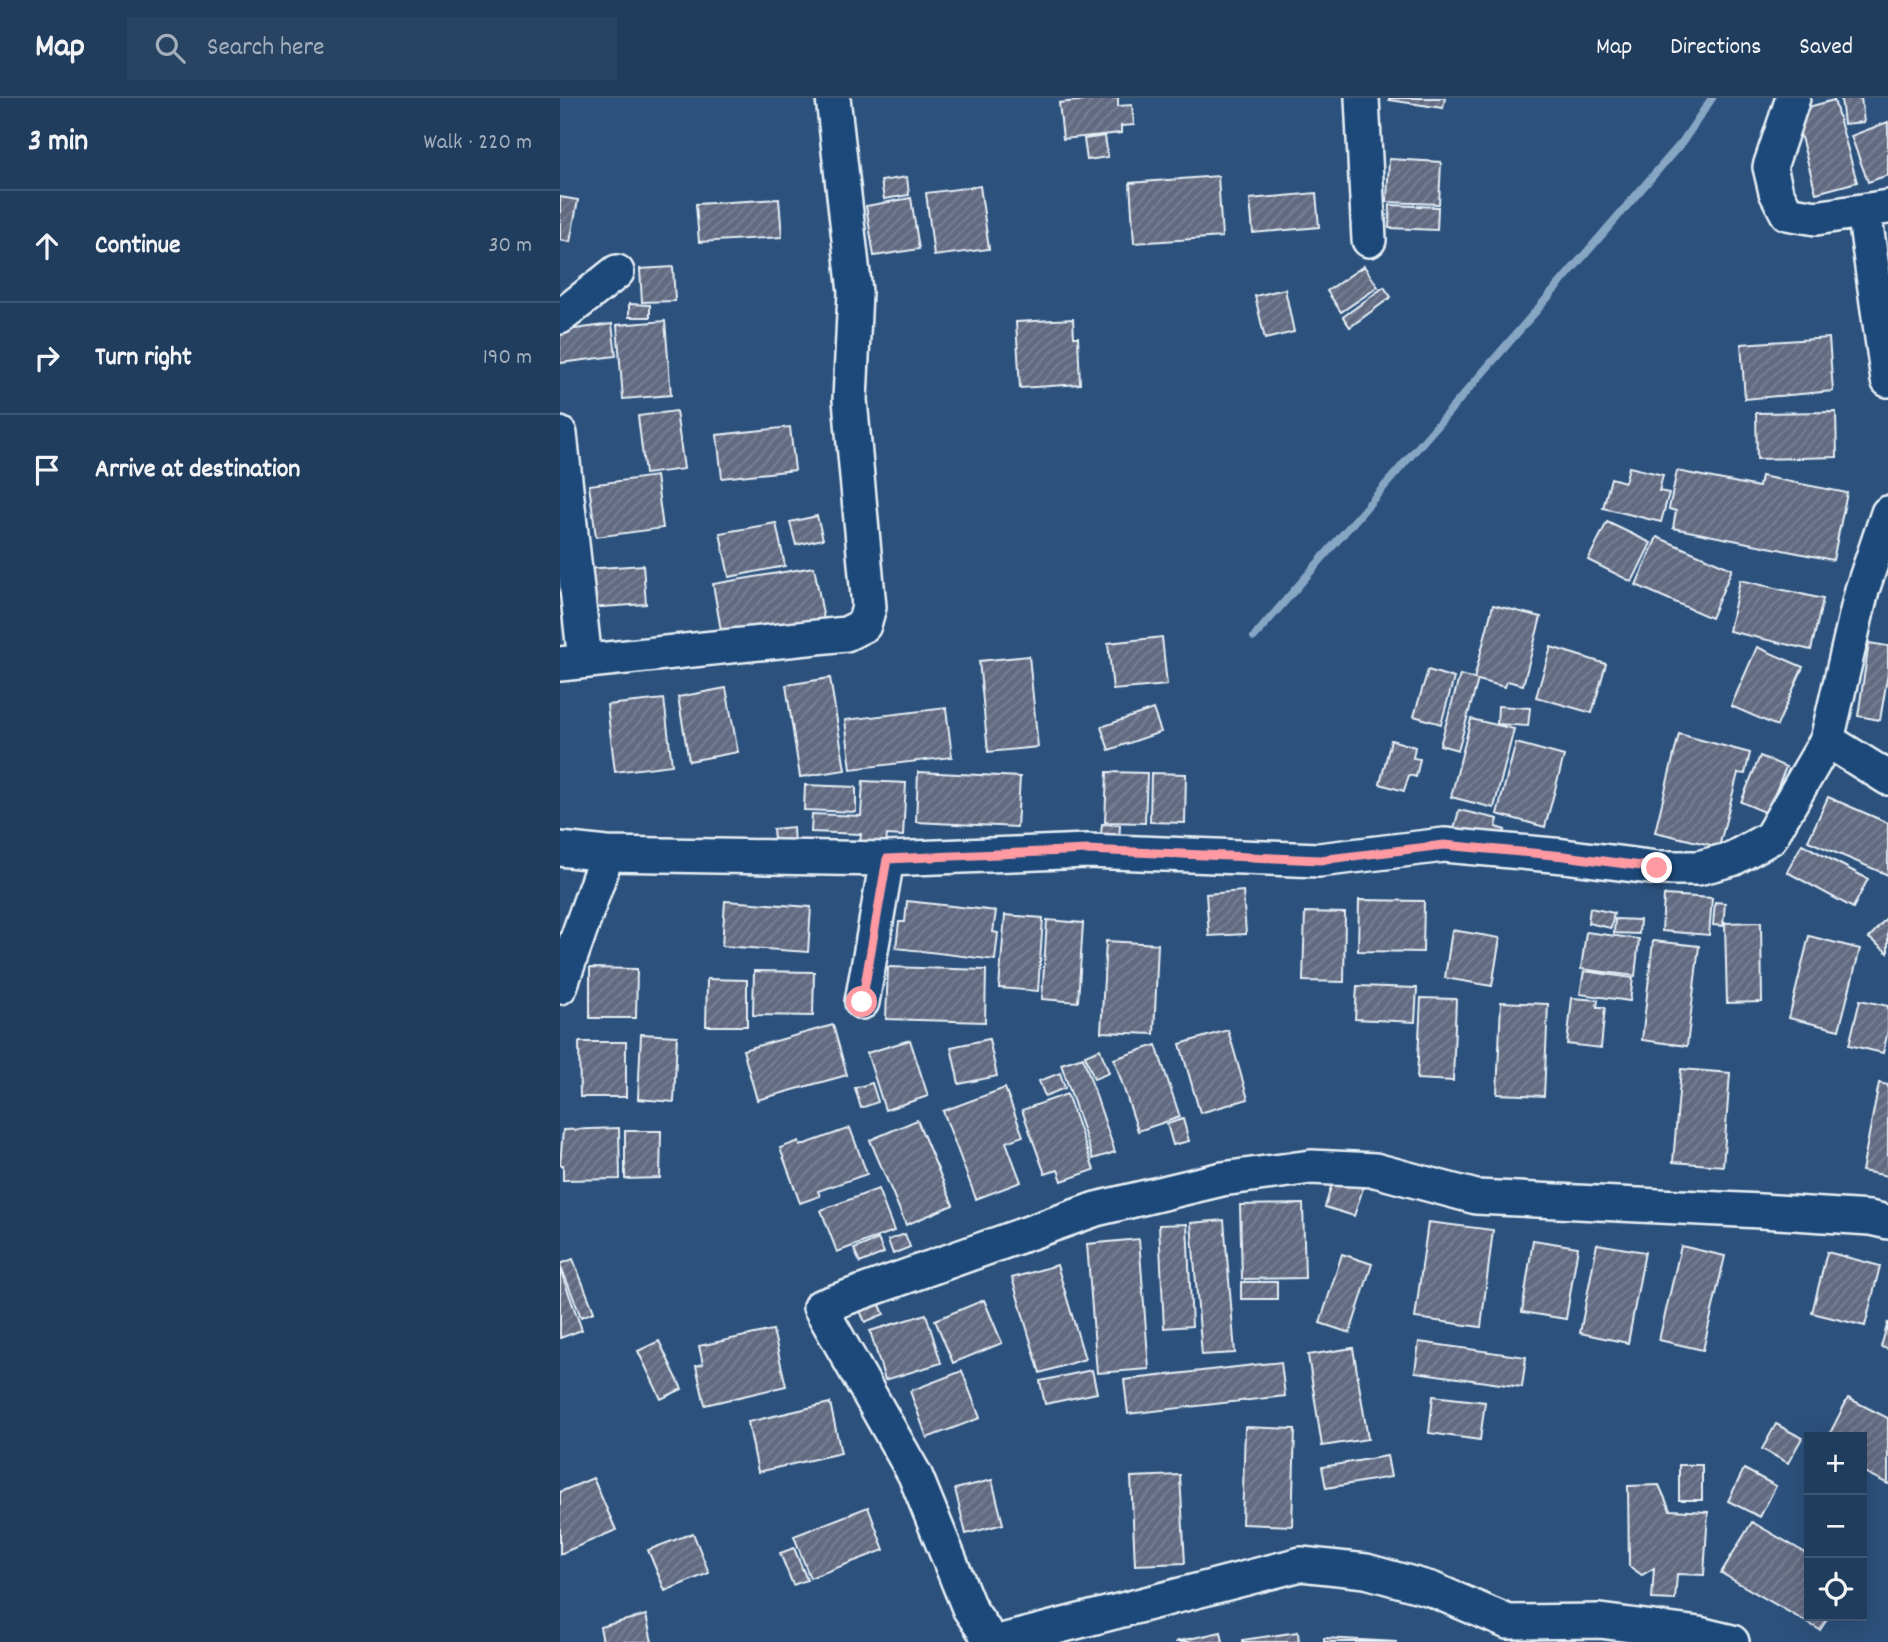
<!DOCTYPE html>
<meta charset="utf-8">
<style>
:root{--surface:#213d5d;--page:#294463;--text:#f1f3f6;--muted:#a2aebc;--line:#3e5672}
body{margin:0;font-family:Dekko,sans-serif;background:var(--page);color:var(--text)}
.controls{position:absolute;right:21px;bottom:21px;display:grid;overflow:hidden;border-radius:0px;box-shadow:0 7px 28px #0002}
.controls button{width:63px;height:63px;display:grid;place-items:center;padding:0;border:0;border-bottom:2px solid var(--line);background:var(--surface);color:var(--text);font:35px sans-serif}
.stop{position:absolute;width:21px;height:21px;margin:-16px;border:5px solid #ff9aa2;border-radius:50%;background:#fff}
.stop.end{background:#ff9aa2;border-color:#fff;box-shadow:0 2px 7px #0008}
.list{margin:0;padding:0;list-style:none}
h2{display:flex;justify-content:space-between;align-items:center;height:91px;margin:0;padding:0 28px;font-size:30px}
h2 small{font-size:23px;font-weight:400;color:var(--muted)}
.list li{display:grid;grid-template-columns:46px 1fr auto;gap:21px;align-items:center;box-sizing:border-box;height:112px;padding:0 28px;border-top:2px solid var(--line)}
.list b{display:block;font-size:26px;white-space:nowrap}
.list em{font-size:23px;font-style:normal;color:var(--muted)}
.icon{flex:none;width:38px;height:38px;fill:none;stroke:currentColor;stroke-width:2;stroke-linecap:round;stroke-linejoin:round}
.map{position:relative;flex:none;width:1328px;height:1544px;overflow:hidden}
header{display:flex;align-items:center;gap:42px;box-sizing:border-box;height:98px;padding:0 35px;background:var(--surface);border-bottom:2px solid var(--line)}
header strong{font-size:33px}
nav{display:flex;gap:38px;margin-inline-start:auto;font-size:24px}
.search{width:490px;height:63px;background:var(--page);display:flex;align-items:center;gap:18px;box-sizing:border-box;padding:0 24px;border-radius:0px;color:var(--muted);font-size:26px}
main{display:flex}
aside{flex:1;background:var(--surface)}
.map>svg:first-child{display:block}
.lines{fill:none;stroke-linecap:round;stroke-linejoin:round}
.stream{stroke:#87a6c4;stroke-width:8}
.building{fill:url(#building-hatch);stroke:#e8f1f8;stroke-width:2}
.minor-casing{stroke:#e8f1f8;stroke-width:38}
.minor{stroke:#1f4a7a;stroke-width:33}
.route{stroke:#ff9aa2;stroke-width:9}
</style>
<header>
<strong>Map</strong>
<div class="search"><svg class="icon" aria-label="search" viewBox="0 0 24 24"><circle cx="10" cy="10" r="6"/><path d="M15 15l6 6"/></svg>Search here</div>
<nav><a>Map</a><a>Directions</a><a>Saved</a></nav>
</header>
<main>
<aside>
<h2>3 min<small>Walk · 220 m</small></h2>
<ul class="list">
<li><svg class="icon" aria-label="ahead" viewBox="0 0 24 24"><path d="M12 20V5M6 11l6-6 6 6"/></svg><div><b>Continue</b></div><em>30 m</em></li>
<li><svg class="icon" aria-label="right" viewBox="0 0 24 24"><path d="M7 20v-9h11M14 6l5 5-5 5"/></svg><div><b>Turn right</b></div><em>190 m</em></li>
<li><svg class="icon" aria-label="arrive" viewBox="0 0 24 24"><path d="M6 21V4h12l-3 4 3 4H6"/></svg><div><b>Arrive at destination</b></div></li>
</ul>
</aside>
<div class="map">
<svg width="1328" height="1544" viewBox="0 0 1328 1544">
<defs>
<pattern id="building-hatch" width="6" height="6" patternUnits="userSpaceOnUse" patternTransform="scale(1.75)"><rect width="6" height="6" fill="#626b82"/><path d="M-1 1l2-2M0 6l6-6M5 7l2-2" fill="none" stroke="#788194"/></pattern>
</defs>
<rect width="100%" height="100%" fill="#2c517c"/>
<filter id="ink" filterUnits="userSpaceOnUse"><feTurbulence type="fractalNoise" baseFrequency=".0143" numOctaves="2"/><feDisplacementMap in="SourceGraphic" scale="14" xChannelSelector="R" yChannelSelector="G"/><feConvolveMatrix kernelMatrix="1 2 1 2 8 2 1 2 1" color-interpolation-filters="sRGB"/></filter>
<g filter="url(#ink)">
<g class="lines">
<path class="stream" d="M694,539l429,-496 29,-43"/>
</g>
<path class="building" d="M546,0h12v8l14,-1 2,20 -13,1v7l-58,6 -4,-36z
M829,0h56l-2,10 -54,-8z
M1281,0h20l3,24 -20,2z
M1274,2l23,82 -41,11 -22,-82z
M1328,24v53l-20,7 -17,-46z
M545,38l3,21 -21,3 -3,-21z
M829,61l52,3 -2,42 -52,-2z
M658,78l4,61 -88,6 -4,-60z
M347,79l2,18 -25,4 -3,-18z
M420,88l9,63 -55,7 -8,-63z
M756,95l3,34 -66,6 -3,-34z
M0,99l18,3 -8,42 -10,-2z
M351,100l8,51 -45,7 -8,-50z
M219,101l3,38 -83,5 -3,-38z
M830,107l48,2 -1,23 -48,-2z
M804,168l14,21 -37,25 -14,-21z
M113,169l2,34 -33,1 -2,-33z
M824,189l7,10 -41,30 -7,-10z
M725,191l9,43 -29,7 -10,-43z
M69,206l21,1v12h-21z
M513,221l1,18h4l2,47 -60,4 -4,-66z
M105,223l6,74 -48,4 -6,-74z
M52,226l4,32 -56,7v-32z
M1269,240l4,53 -88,8 -4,-55z
M116,313l8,58 -39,5 -7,-58z
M1276,314l1,45 -80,2 -1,-46z
M230,329l5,43 -73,8 -5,-43z
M1069,369l34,8 -4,16 10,2 -8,29 -58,-14 8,-30 14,4z
M1117,373l82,16 2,-11 86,17 -14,67 -160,-32 3,-17 -7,-2z
M96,378l7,52 -67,9 -7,-52z
M257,418l6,23 -27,6 -6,-23z
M1047,424l44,21 -19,39 -44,-22z
M216,425l9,43 -56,11 -9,-44z
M1097,439l75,32 -21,49 -75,-33z
M83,467l3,39 -58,4 -3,-39z
M254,469l11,58 -102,17 -10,-58z
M1180,482l83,19 -12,51 -82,-19z
M933,507l48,12 -18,68 -16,-4 -2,6 -31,-8z
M602,539l5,48 -54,5 -5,-47z
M1309,545l19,3v27l-8,47 -22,-4z
M991,549l55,17 -14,49 -56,-16z
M1197,549l46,20 -26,59 -46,-20z
M469,558l9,91 -50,5 -9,-91z
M868,572l26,8 -13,46 -27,-8z
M900,577l18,5 -20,70 -18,-5z
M270,580l15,92 -45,7 -14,-92z
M166,590l12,64 -49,9 -11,-64z
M104,601l8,66 -57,7 -8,-67z
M938,608l32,2 -2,18 -31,-2z
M386,610l6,49 -101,12 -6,-49z
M593,611l8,23 -52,18 -8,-23z
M911,621l43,10 -20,79 -43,-11z
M1119,636l71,19 -5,21 -7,-1 -19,74 -64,-15z
M831,642l24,7 -2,11 7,1 -4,18 -7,-2 -5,16 -24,-7z
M956,645l48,13 -19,71 -48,-13z
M1200,658l26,11 -19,46 -26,-11z
M358,674l102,5 -3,50 -101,-5z
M547,674l40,1 -2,50 -40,-1z
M591,675l35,1 -1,49 -35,-1z
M303,683l43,2 -3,53 -16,-1 -1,9 -26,-1 1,-9 -50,-2 1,-18 49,2z
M245,687l51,2v25l-52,-2z
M1268,699l60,26v52l-80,-34z
M899,712l39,9 -2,8 9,3 -3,11 -49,-8z
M542,726l18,1 -1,20 -19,-1z
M233,729l1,21 -19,2 -2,-21z
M1242,746l66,35 -15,29 -66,-36z
M683,793l3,43 -37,2 -3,-42z
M1104,797l48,3 -3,37 -47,-4z
M799,802l65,1 -1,51 -65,-1z
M165,803l86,6 -3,45 -86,-6z
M347,803l89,10 -3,21 5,1 -3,27 -99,-12 3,-26h6z
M1155,804l10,1 -2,23 -10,-1z
M1030,810l24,5 -3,15 -23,-5z
M745,814l40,1 -1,69 -41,-1z
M445,817l38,3 -5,73 -39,-3z
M1328,818v37l-19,-15z
M1055,821l25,1 -1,14 -25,-1z
M487,822l36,3 -5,79 -36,-3z
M1201,824l1,80 -35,1 -2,-80z
M892,832l48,8 -8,48 -47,-8z
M1026,834l53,7 -4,37 -54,-7z
M1249,838l51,13 -21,81 -50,-12z
M546,843l52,3 -4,90 -53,-2z
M1093,843l46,5 -12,100 -45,-6z
M328,869l98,3 -1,52 -99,-3z
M30,870l47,1 -1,49h-46z
M194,873l60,1 -1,44 -60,-1z
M1024,873l49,7 -3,23 -50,-7z
M147,881l40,1v46h-41z
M797,888l60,2 -2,34 -60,-3z
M861,900l35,1 -3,82 -36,-2z
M1012,900l26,2 -1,7h8l-4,41 -34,-4z
M1300,902l28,6v25l-5,22 -34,-8z
M941,904l47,2 -4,92 -47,-2z
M273,927l14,50 -90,25 -14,-50z
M668,932l20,69 -48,14 -20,-69z
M81,936l36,2 -3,66 -36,-3z
M429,941l8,37 -38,8 -8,-37z
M350,942l18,56 -43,14 -18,-57z
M19,944h47v55h-46z
M596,947l24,72 -42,14 -24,-72z
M540,951l9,24 -15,6 -9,-24z
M523,959l32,95 -22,7 -32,-95z
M1121,971l49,4 -7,93 -50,-4z
M500,975l5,15 -20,8 -6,-15z
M312,985l6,19 -17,6 -6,-20z
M1319,985l9,2v91l-26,-5z
M445,990l18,48 -17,6 15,40 -45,17 -33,-88z
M507,996l27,76 -32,11 -4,-11 -13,4 -23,-64z
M623,1021l6,22 -16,4 -6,-21z
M357,1022l36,85 -47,20 -36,-85z
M59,1030l1,51 -57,1v-15h-3l3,-35z
M290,1030l17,46 -49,17 2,5 -20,7 -20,-55 19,-7 1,5z
M65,1033h36l-1,47 -35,1z
M774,1079l30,8 -10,31 -29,-9z
M318,1091l16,42 -57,21 -16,-42z
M743,1106l2,74 -63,1 -2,-74z
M664,1122l11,133 -33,2 -11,-132z
M868,1124l65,8 -12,97 -66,-9z
M627,1126l5,102 -28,2 -5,-103z
M345,1136l5,13 -17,7 -5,-14z
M318,1141l6,14 -24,10 -6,-14z
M579,1141l10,130 -52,4 -10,-129z
M973,1142l45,7 -12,72 -44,-7z
M1037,1146l48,8 -17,91 -48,-10z
M1121,1148l44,10 -22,94 -44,-10z
M1267,1154l53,14 -15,60 -53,-13z
M782,1156l30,10 -22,69 -30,-10z
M13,1161l21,53 -13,5 -21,-53z
M497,1167l28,94 -45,14 -28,-95z
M0,1171l22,61 -22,8z
M681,1184h36v17h-36z
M316,1198l8,18 -19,8 -8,-18z
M424,1202l18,43 -49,20 -18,-43z
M366,1216l15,49 -56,17 -15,-49z
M1328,1224v27l-7,-2z
M213,1232l13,56 -81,19 -9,-39 7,-2 -4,-18z
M99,1243l23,48 -21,10 -23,-48z
M859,1244l107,15 -4,30 -107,-15z
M793,1250l15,91 -46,7 -14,-91z
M721,1264l4,34 -157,18 -4,-34z
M532,1272l5,23 -52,11 -5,-23z
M402,1273l18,47 -53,20 -17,-47z
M873,1298l52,6 -5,38 -51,-7z
M1288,1300l40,20v66l-26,-13v-34h-34z
M270,1305l11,50 -83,19 -10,-50z
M1216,1326l26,14 -14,25 -26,-14z
M685,1329l50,2 -3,97 -50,-2z
M827,1358l4,21 -65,11 -4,-21z
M1119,1367h23v35h-23z
M1184,1371l32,17 -16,31 -32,-16z
M620,1377l5,88 -50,2 -4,-88z
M33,1380l23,52 -56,24v-62z
M432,1382l11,44 -37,10 -11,-45z
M1099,1387l11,25 38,2 -4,63 -27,-1 -2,26 -23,-1 2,-31 -12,7 -13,-9 -1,-80z
M308,1409l16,43 -74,28 -16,-42z
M1192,1424l57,33v61h20l-9,14 -99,-57z
M133,1435l16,40 -44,18 -17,-41z
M234,1450l13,32 -14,5 -13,-32z
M86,1517l6,27h-49l-3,-15z
M661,1534l2,10h-48z
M738,1534l1,10h-57v-2z
M764,1540l73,4h-73z"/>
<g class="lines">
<defs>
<path id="minor" d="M802,0l7,142
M1233,0l-23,69 6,25 11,21 29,5 72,-11
M1304,113l24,169
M0,219l57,-45
M0,336l25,227
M0,566l286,-30 18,-9 5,-18 -19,-207 5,-108 -22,-194
M1267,642l61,38
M0,751l47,5 280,5 200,-8 232,9 125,-15 120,11 93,12h41l34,-9 38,-21 57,-98 35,-150 26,-77
M0,889l47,-133
M302,904l25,-143
M432,1544l-23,-34 -54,-133 -95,-168 276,-98 126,-30 89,-12 64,3 101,27 285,14 109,7 18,4
M438,1544l303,-78 65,7 65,18 77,33 92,-1 99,13 33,8"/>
</defs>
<use href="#minor" class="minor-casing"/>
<use href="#minor" class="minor"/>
</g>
</g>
<g class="lines" filter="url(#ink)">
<path class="route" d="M302,904l25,-143 200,-9 233,10 124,-15 120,11 93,12"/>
</g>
</svg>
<div class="controls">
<button>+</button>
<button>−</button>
<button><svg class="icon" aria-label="locate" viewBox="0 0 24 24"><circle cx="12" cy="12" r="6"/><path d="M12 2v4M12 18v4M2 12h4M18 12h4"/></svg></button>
</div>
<div class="stop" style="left:302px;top:904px"></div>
<div class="stop end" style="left:1097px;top:770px"></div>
</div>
</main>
